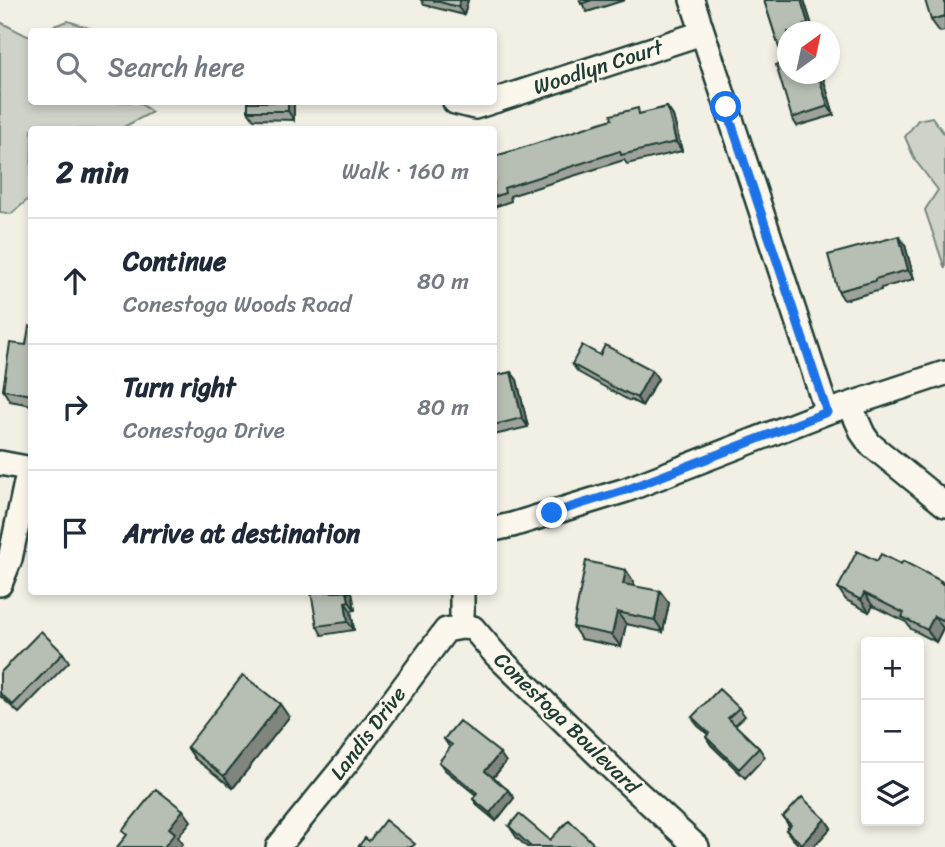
<!DOCTYPE html>
<meta charset="utf-8">
<style>
:root{--surface:#fff;--page:#f2f2f3;--text:#1f2937;--muted:#747a83;--line:#e0e1e3}
body{margin:0;font-family:Sriracha,sans-serif;background:var(--page);color:var(--text)}
.controls{position:absolute;right:21px;bottom:21px;display:grid;overflow:hidden;border-radius:7px;box-shadow:0 4px 10px #0003}
.controls button{width:63px;height:63px;display:grid;place-items:center;padding:0;border:0;border-bottom:2px solid var(--line);background:var(--surface);color:var(--text);font:35px sans-serif}
.compass{position:absolute;left:777px;top:21px;width:63px;height:63px;border-radius:50%;background:var(--surface);box-shadow:0 4px 10px #0003;rotate:33deg}
.stop{position:absolute;width:21px;height:21px;margin:-16px;border:5px solid #1a73e8;border-radius:50%;background:#fff}
.stop.end{background:#1a73e8;border-color:#fff;box-shadow:0 2px 7px #0008}
.list{margin:0;padding:0;list-style:none}
h2{display:flex;justify-content:space-between;align-items:center;height:91px;margin:0;padding:0 28px;font-size:30px}
h2 small{font-size:23px;font-weight:400;color:var(--muted)}
.list li{display:grid;grid-template-columns:46px 1fr auto;gap:21px;align-items:center;box-sizing:border-box;height:126px;padding:0 28px;border-top:2px solid var(--line)}
.list b{display:block;font-size:26px;white-space:nowrap}
.list p{margin:0;font-size:23px;white-space:nowrap;color:var(--muted)}
.list em{font-size:23px;font-style:normal;color:var(--muted)}
.icon{flex:none;width:38px;height:38px;fill:none;stroke:currentColor;stroke-width:2;stroke-linecap:round;stroke-linejoin:round}
.map{position:relative;flex:none;width:945px;height:847px;overflow:hidden}
.search{position:absolute;background:var(--surface);box-shadow:0 4px 10px #0003;left:28px;top:28px;width:469px;height:77px;display:flex;align-items:center;gap:18px;box-sizing:border-box;padding:0 24px;border-radius:7px;color:var(--muted);font-size:26px}
.panel{position:absolute;background:var(--surface);box-shadow:0 4px 10px #0003;left:28px;top:126px;width:469px;height:469px;border-radius:7px}
.map>svg:first-child{display:block}
.green{fill:#cfd2c8;stroke:#77887e;stroke-width:2}
.lines{fill:none;stroke-linecap:round;stroke-linejoin:round}
.street-casing{stroke:#1f3d34;stroke-width:28}
.street{stroke:#fbf7ec;stroke-width:23}
.wall{fill:#9da39a;stroke:#1f3d34;stroke-width:2}
.shaded-wall{fill:#80857d;stroke:#1f3d34;stroke-width:2}
.building{fill:#b7beb3;stroke:#1f3d34;stroke-width:2}
.route{stroke:#1a73e8;stroke-width:9}
.labels{text-anchor:middle;stroke-width:5;stroke-linejoin:round;paint-order:stroke}
.street-label{font-size:21px;fill:#1f3d34;stroke:#fbf7ec}
</style>
<div class="map">
<svg width="945" height="847" viewBox="0 0 945 847">
<rect width="100%" height="100%" fill="#f2f0e5"/>
<filter id="ink" filterUnits="userSpaceOnUse"><feTurbulence type="fractalNoise" baseFrequency=".0143" numOctaves="2"/><feDisplacementMap in="SourceGraphic" scale="14" xChannelSelector="R" yChannelSelector="G"/><feConvolveMatrix kernelMatrix="1 2 1 2 8 2 1 2 1" color-interpolation-filters="sRGB"/></filter>
<g filter="url(#ink)">
<path class="green" d="M68,21l30,10h-59z
M0,22l27,14 4,-2 1,68h106l14,10 -32,17 -88,1 -1,67 -20,17 -11,-2z
M932,117l13,18v134l-20,-59 13,-20 -23,-30 -10,-23 13,-17z"/>
<g class="lines">
<defs>
<path id="street" d="M692,0l135,412
M494,101l208,-68
M455,102l20,5 16,-5
M850,405l13,29 7,10 75,61
M0,463l32,6
M494,529l18,-4 114,-35 201,-78 118,-39
M0,584l10,-25 19,-91
M462,592v35
M278,847l71,-87 97,-130 16,-3 11,1 23,27 125,122 76,70"/>
</defs>
<use href="#street" class="street-casing"/>
<use href="#street" class="street"/>
</g>
<path class="wall" d="M421,0h47l-4,15 -40,-10z
M580,0h45l-38,12z
M764,0h40l10,32h-26v42h34l12,41 -37,11 -5,-8 -8,-55z
M945,0v31l-5,1 -9,-12z
M248,102h46v18l-40,-1 -6,-8z
M667,107l6,9 9,35 -55,13 -3,-4 -114,36 1,5 -17,6v-53l1,2 146,-42z
M905,245l9,34 -33,9v2l-37,10 -6,-9z
M32,327v78l-22,-4 -7,-11 23,-45z
M600,355l58,24 -16,27 -11,-6 -1,1 -52,-29 -6,-8z
M511,372l6,8 11,47 -34,8v-59z
M877,561l24,3 40,17 4,4v44l-2,-1 -7,14 -25,-13 -5,-7 -33,-16 -4,6 -23,-12 -8,-12z
M634,582v4l35,17 -6,29 -37,-8 -5,23 -40,-8 -8,-12z
M352,592l3,18 -4,1 3,19 -32,5 -5,-9z
M63,653l6,9 -50,51 -19,-17v-23z
M739,708l6,8 -10,9 24,23 6,9 -20,21 -34,-33 -5,-8 2,-3 -10,-8 -6,-9z
M289,717l-56,71 -38,-29 -8,-12z
M444,739l62,23 -13,16 15,12 6,8 -18,23 -17,-14 -6,-8 3,-4 -31,-25 -6,-8 11,-14z
M783,817l42,2 6,9 -18,19h-12l-9,-9 -6,-8 3,-4z
M509,826l41,14 47,7h-70l-10,-9z"/>
<path class="shaded-wall" d="M460,0h8l-4,15 -6,-8z
M801,0h3l10,32 -6,-9z
M818,74h4l12,41 -6,-9z
M288,102h6v18l-6,-9z
M667,107l6,9 9,35 -6,-9z
M899,236l6,9 9,34 -6,-9z
M652,370l6,9 -16,27 -5,-8z
M511,372l6,8 11,47 -6,-9z
M626,570l8,12 -3,14 -8,-12z
M660,591l9,12 -6,29 -8,-12z
M347,592h5l3,18 -6,-9z
M864,593l9,13 -4,6 -8,-12z
M345,602l6,9 3,19 -6,-8z
M617,612l9,12 -5,23 -9,-12z
M934,616l9,12 -7,14 -9,-12z
M280,704l9,13 -56,71 -9,-12z
M500,753l6,9 -15,18 -6,-9z
M508,790l6,8 -18,23 -6,-8z
M183,810l8,11 -13,16 5,7 -3,3h-16l5,-19z
M825,819l6,9 -18,19h-10l-1,-3z"/>
<path class="building" d="M432,0h28l-2,7z
M580,0h12l-11,4z
M764,0h37l7,23 -5,2 3,7h-18v42h30l10,32 -36,12 -16,-53 8,-2z
M925,0h20v16l-14,4z
M248,102h40v9h-40z
M667,107l9,35 -55,13 -1,-4 -116,37 1,5 -11,4v-41v1l118,-38 -1,-4 27,-7 1,6z
M899,236l9,34 -33,9v2l-37,10 -10,-36z
M29,326l3,1v68l-29,-5 7,-47 16,2z
M582,345l18,10 5,-10 47,25 -15,28 -12,-6 -1,1 -52,-29z
M511,372l11,46 -28,7v-49z
M857,551l20,10 4,-7 20,10 2,-3 38,20 -1,2 5,2 -1,36 -10,-5 -7,14 -25,-13 2,-4 -40,-20 -3,7 -23,-12z
M586,561l40,9 -3,14 37,7 -5,29 -38,-8 -5,23 -39,-8z
M311,592h36l2,9 -4,1 3,20 -31,4z
M41,631l22,22 -50,52 -13,-12v-20z
M243,675l37,29 -56,72 -37,-29z
M719,689l20,19 -11,10 31,30 -20,21 -33,-32 3,-4 -17,-16z
M459,721l41,32 -15,18 23,19 -18,23 -17,-14 4,-6 -38,-31 13,-17 -8,-6z
M156,789l27,21 -14,18 6,5 -11,14h-47l10,-12 -5,-4z
M802,797l23,22 -23,25 -16,-14 5,-5 -8,-8z
M519,814l31,26 19,-20 28,27h-66l-22,-21z
M385,820l30,24 -3,3h-54l7,-9 4,3z"/>
</g>
<g class="lines" filter="url(#ink)">
<path class="route" d="M552,513l74,-23 201,-78 -101,-305"/>
</g>
<g class="labels">
<g class="street-label">
<text transform="translate(598 67) rotate(-18)" y="7">Woodlyn Court</text>
<text transform="translate(567 723) rotate(44)" y="7">Conestoga Boulevard</text>
<text transform="translate(368 733) rotate(-53)" y="7">Landis Drive</text>
</g>
</g>
</svg>
<div class="controls">
<button>+</button>
<button>−</button>
<button><svg class="icon" aria-label="layers" viewBox="0 0 24 24"><path d="M12 4l9 5-9 5-9-5zM3 14l9 5 9-5"/></svg></button>
</div>
<svg class="compass" viewBox="-18 -18 36 36"><path d="M0-13l5 13h-10z" fill="#e53935"/><path d="M0 13l5-13h-10z" fill="#747a83"/></svg>
<div class="stop" style="left:726px;top:107px"></div>
<div class="stop end" style="left:552px;top:513px"></div>
<div class="search"><svg class="icon" aria-label="search" viewBox="0 0 24 24"><circle cx="10" cy="10" r="6"/><path d="M15 15l6 6"/></svg>Search here</div>
<section class="panel">
<h2>2 min<small>Walk · 160 m</small></h2>
<ul class="list">
<li><svg class="icon" aria-label="ahead" viewBox="0 0 24 24"><path d="M12 20V5M6 11l6-6 6 6"/></svg><div><b>Continue</b><p>Conestoga Woods Road</p></div><em>80 m</em></li>
<li><svg class="icon" aria-label="right" viewBox="0 0 24 24"><path d="M7 20v-9h11M14 6l5 5-5 5"/></svg><div><b>Turn right</b><p>Conestoga Drive</p></div><em>80 m</em></li>
<li><svg class="icon" aria-label="arrive" viewBox="0 0 24 24"><path d="M6 21V4h12l-3 4 3 4H6"/></svg><div><b>Arrive at destination</b></div></li>
</ul>
</section>
</div>
